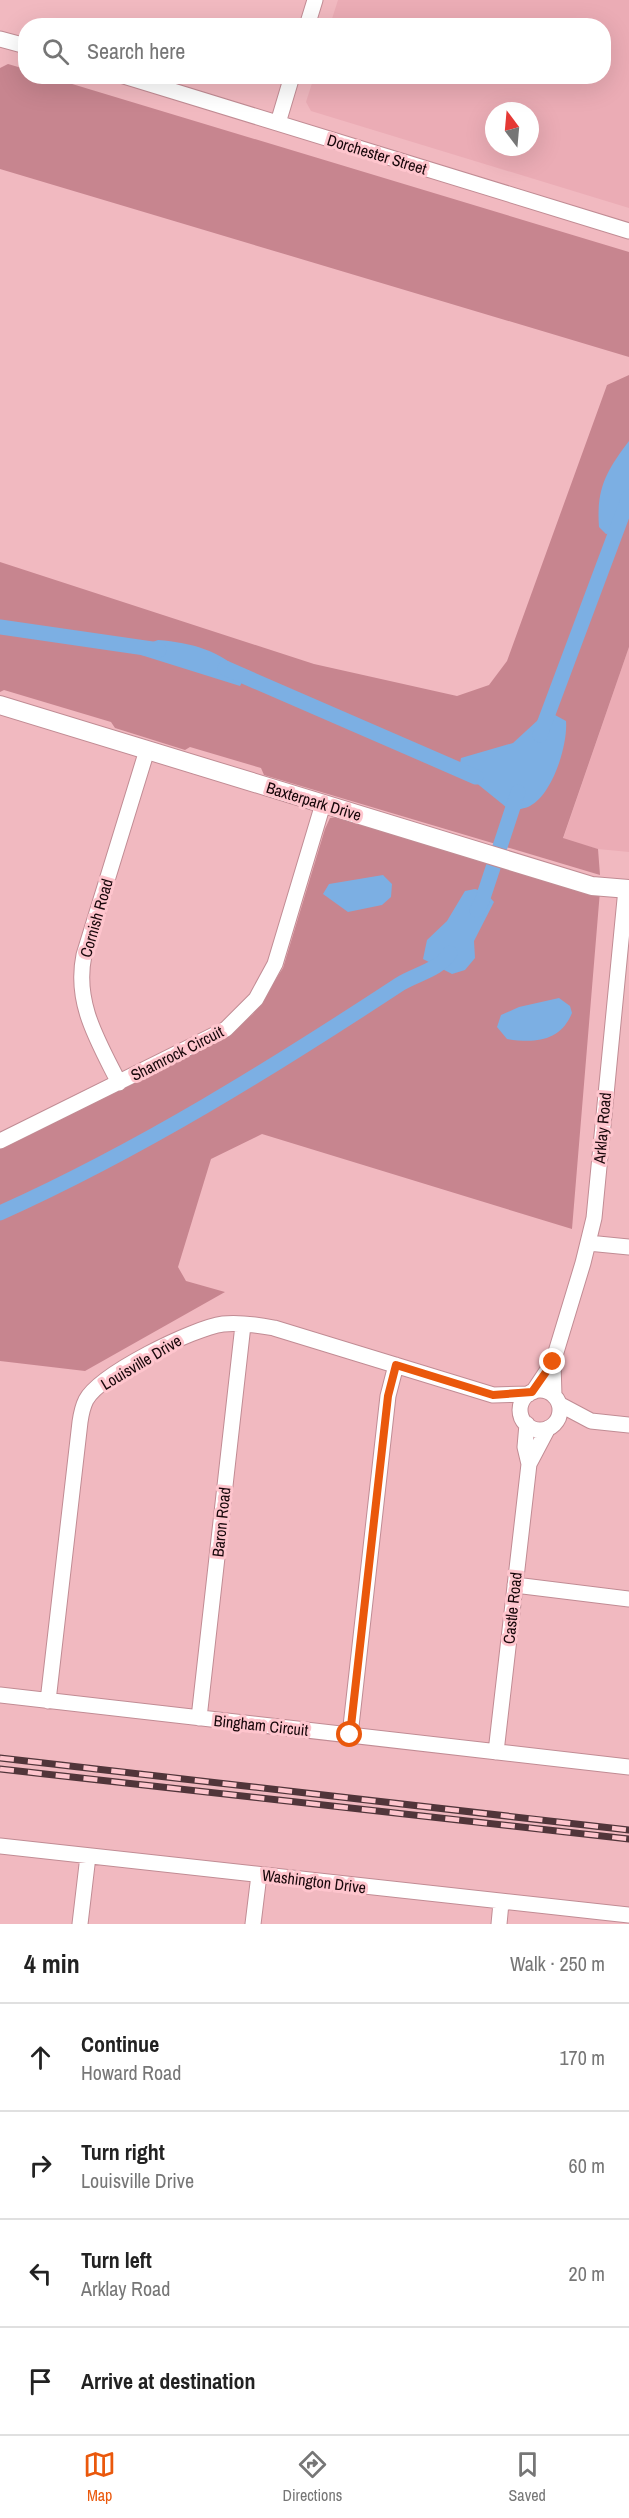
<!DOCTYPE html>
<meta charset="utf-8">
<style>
:root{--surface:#fff;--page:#f2f2f2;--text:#222;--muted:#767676;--line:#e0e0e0;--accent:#ea580c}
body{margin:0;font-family:"Archivo Narrow",sans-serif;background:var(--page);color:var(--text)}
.compass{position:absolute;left:485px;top:102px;width:54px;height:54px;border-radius:50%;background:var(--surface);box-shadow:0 6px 24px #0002;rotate:344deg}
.stop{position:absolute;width:18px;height:18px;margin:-14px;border:4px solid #ea580c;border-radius:50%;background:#fff}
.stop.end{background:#ea580c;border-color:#fff;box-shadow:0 2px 6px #0008}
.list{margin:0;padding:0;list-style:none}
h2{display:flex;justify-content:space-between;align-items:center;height:78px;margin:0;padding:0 24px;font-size:26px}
h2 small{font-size:20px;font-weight:400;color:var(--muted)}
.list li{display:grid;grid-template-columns:39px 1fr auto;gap:18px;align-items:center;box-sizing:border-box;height:108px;padding:0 24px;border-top:2px solid var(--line)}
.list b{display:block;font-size:22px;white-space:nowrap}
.list p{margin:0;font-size:20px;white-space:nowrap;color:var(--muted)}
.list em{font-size:20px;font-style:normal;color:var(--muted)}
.icon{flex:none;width:33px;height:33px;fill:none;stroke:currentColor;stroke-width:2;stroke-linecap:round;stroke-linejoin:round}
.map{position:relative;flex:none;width:629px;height:1924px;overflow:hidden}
.search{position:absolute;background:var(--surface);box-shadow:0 6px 24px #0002;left:18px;right:18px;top:18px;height:66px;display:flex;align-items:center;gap:15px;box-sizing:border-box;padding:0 21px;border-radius:24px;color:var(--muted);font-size:22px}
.sheet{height:510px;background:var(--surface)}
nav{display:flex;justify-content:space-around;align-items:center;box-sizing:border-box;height:84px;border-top:2px solid var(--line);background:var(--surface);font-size:16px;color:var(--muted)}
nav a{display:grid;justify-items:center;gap:3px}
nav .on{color:var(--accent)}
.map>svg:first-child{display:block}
.built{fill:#ebacb5;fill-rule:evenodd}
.green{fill:#c7858f}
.water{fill:#7cafe3}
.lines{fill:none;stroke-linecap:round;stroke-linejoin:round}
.canal{stroke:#7cafe3;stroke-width:15}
.minor-casing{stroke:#c18c94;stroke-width:17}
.tertiary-casing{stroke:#c18c94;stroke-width:20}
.minor{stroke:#fff;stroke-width:15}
.tertiary{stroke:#fff;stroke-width:18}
.rail-casing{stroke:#51353a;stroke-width:7}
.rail{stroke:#fec5cd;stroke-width:4.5;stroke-dasharray:14;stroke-linecap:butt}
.route{stroke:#ea580c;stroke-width:8}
.labels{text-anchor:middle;stroke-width:6;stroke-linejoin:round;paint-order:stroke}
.street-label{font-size:16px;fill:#170609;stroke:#fec5cd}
</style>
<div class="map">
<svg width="629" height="1924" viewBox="0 0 629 1924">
<rect width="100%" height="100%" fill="#f1b9c0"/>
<path class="built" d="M338,0h291v208l-318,-97 -5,-9 8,-25 290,-1v-50l-274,-1zM494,111h36v36h-36z
M629,647v205l-31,-3 -35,-10z"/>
<path class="green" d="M8,64l17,5 1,7 23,1 580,175v105l-629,-188v-101z
M629,375v272l-66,191 35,11 2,26 -336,-100 -3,-7 -71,-21 -5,3 -70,-22 -4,-6 -107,-32 -4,2v-130l314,102 143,32 32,-11 18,-24 100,-276z
M342,816l258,75 -28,338 -310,-95 -51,25 -33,108 8,14 39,11 -140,79 -85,-10v-214l223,-109 30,-24 30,-46 42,-139 5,-11z"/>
<path class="water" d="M629,441v64l-11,27 -12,2 -7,-7c-3,-39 8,-57 30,-86z
M158,640c34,3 63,10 87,36l-5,10 -99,-31 -1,-8z
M555,715l11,6c2,23 -13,73 -36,85 -5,3 -13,3 -19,5l-52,-42 2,-11 52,-15 25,-23z
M383,875l9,9 -1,13 -9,8 -34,7 -25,-18 6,-10z
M475,889l10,3 9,10 -20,39 1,17 -10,12 -13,4 -29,-15 4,-19 20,-19 18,-30z
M559,998l11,8 2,7c-12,29 -37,30 -65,26l-10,-12 4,-12 18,-8z"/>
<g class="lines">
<path class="canal" d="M0,627l159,23
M225,668l251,109
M540,735l89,-238
M477,910l5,-9 36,-109
M0,1213c140,-63 272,-145 400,-229 16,-10 39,-14 50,-31"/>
<defs>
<path id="minor" d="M307,26l8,-26
M0,39l26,7
M124,76l505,155
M278,123l14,-47
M119,1083c-21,-42 -45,-80 -35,-128l63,-205
M0,1141l226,-112 30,-30 19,-35 48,-160
M588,1243l41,4
M553,1362l1,34
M520 1410a20 20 0 1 1 40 0a20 20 0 1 1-40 0Z
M533,1392l20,-30 30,-99 11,-45 32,-329
M559,1404l32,17 38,4
M529,1464l19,-36
M515,1585l114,14
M0,1695l629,72
M48,1701l32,-279c1,-7 3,-16 6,-22 14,-26 107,-72 137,-76 16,-2 35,1 51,4l219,67 36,-1
M199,1718l44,-393
M350,1735l38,-339 8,-31
M496,1752l33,-288 -4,-17 2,-23
M0,1846l629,69
M80,1924l8,-68
M253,1924l6,-49
M499,1924l2,-21"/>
<path id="tertiary" d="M0,705l592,181 37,3"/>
</defs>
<use href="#minor" class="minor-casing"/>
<use href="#tertiary" class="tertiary-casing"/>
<use href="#minor" class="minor"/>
<use href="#tertiary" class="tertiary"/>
<defs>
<path id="rail" d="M0,1758l629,72
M0,1769l629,70"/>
</defs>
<use href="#rail" class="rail-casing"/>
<use href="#rail" class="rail"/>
</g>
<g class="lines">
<path class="route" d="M350,1735l38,-339 8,-31 97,30 39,-3 21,-30"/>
</g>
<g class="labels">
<g class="street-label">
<text transform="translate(377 154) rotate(17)" y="6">Dorchester Street</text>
<text transform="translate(314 801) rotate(17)" y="6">Baxterpark Drive</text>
<text transform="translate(96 918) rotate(-74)" y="6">Cornish Road</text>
<text transform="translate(177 1053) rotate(-27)" y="6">Shamrock Circuit</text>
<text transform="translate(602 1128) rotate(-85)" y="6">Arklay Road</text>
<text transform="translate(141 1362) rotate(-31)" y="6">Louisville Drive</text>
<text transform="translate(221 1522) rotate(-84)" y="6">Baron Road</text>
<text transform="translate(512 1608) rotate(-84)" y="6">Castle Road</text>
<text transform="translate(261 1725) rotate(6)" y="6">Bingham Circuit</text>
<text transform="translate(314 1881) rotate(7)" y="6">Washington Drive</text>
</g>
</g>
</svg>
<svg class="compass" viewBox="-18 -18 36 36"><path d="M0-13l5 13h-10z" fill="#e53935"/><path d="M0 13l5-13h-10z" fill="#767676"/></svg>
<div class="stop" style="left:350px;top:1735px"></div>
<div class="stop end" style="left:553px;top:1362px"></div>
<div class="search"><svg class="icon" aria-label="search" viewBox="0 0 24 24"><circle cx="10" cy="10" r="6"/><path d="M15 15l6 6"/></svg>Search here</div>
</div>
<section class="sheet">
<h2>4 min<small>Walk · 250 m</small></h2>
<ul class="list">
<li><svg class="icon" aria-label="ahead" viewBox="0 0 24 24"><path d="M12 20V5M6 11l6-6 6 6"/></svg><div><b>Continue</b><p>Howard Road</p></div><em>170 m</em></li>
<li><svg class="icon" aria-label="right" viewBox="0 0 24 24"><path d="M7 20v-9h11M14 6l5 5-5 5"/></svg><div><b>Turn right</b><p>Louisville Drive</p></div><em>60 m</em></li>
<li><svg class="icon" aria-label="left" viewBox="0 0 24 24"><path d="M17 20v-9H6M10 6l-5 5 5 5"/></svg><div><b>Turn left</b><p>Arklay Road</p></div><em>20 m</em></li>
<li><svg class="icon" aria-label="arrive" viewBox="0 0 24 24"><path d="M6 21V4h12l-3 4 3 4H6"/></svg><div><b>Arrive at destination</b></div></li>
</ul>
</section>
<nav>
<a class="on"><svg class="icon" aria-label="map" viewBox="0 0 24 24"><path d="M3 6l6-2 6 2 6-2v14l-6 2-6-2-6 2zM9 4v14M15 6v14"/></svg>Map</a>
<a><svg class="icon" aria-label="directions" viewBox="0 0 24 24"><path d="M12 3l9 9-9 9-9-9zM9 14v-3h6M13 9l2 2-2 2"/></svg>Directions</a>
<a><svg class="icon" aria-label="saved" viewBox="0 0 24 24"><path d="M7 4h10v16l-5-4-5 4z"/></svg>Saved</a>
</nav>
